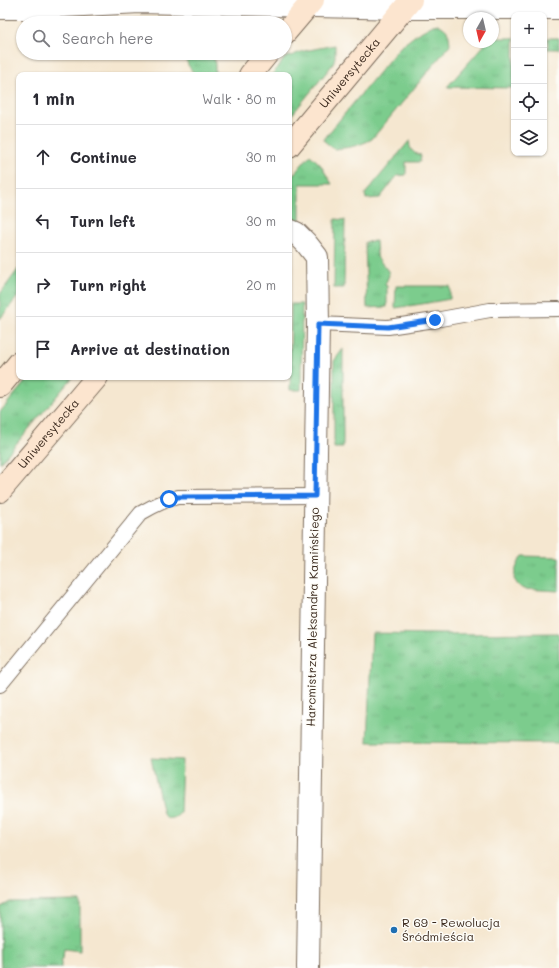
<!DOCTYPE html>
<meta charset="utf-8">
<style>
:root{--surface:#fff;--page:#f7f7f7;--text:#2b2b33;--muted:#7c7c81;--line:#e1e1e2}
body{margin:0;font-family:Mali,sans-serif;background:var(--page);color:var(--text)}
.controls{position:absolute;right:12px;top:12px;display:grid;overflow:hidden;border-radius:8px;box-shadow:0 1px 3px #0004}
.controls button{width:36px;height:36px;display:grid;place-items:center;padding:0;border:0;border-bottom:1px solid var(--line);background:var(--surface);color:var(--text);font:20px sans-serif}
.compass{position:absolute;left:463px;top:12px;width:36px;height:36px;border-radius:50%;background:var(--surface);box-shadow:0 1px 3px #0004;rotate:188deg}
.stop{position:absolute;width:12px;height:12px;margin:-9px;border:3px solid #1a73e8;border-radius:50%;background:#fff}
.stop.end{background:#1a73e8;border-color:#fff;box-shadow:0 1px 4px #0008}
.list{margin:0;padding:0;list-style:none}
h2{display:flex;justify-content:space-between;align-items:center;height:52px;margin:0;padding:0 16px;font-size:17px}
h2 small{font-size:13px;font-weight:400;color:var(--muted)}
.list li{display:grid;grid-template-columns:26px 1fr auto;gap:12px;align-items:center;box-sizing:border-box;height:64px;padding:0 16px;border-top:1px solid var(--line)}
.list b{display:block;font-size:15px;white-space:nowrap}
.list em{font-size:13px;font-style:normal;color:var(--muted)}
.icon{flex:none;width:22px;height:22px;fill:none;stroke:currentColor;stroke-width:2;stroke-linecap:round;stroke-linejoin:round}
.map{position:relative;flex:none;width:559px;height:968px;overflow:hidden}
.search{position:absolute;background:var(--surface);box-shadow:0 1px 3px #0004;left:16px;top:16px;width:276px;height:44px;display:flex;align-items:center;gap:10px;box-sizing:border-box;padding:0 14px;border-radius:22px;color:var(--muted);font-size:15px}
.panel{position:absolute;background:var(--surface);box-shadow:0 1px 3px #0004;left:16px;top:72px;width:276px;height:308px;border-radius:8px}
.map>svg:first-child{display:block}
.grass{fill:url(#grass-tufts);stroke:#5b7b56}
.lines{fill:none;stroke-linecap:round;stroke-linejoin:round}
.service-casing{stroke:#7c6c5c;stroke-width:16}
.minor-casing{stroke:#7c6c5c;stroke-width:24}
.tertiary-casing{stroke:#7c6c5c;stroke-width:24}
.secondary-casing{stroke:#7c6c5c;stroke-width:24}
.service{stroke:#fff;stroke-width:14}
.minor{stroke:#fff;stroke-width:22}
.tertiary{stroke:#fff;stroke-width:22}
.secondary{stroke:#fce5cf;stroke-width:22}
.route{stroke:#1a73e8;stroke-width:5}
.poi-dot{fill:#1f6fb2;stroke:#fdfcf7;stroke-width:1.5}
.labels{text-anchor:middle;stroke-width:3;stroke-linejoin:round;paint-order:stroke}
.street-label{font-size:12px;fill:#3b2a1e;stroke:#fdfcf7}
.poi-label{font-size:12px;fill:#3b2a1e;stroke:#fdfcf7;text-anchor:start}
</style>
<div class="map">
<svg width="559" height="968" viewBox="0 0 559 968">
<defs>
<pattern id="grass-tufts" width="24" height="20" patternUnits="userSpaceOnUse"><rect width="24" height="20" fill="#7bcc8d"/><path d="M3 7l-1-3M5 7V3M7 7l1-3M15 17l-1-3M17 17v-4M19 17l1-3" fill="none" stroke="#6baf79"/></pattern>
</defs>
<rect width="100%" height="100%" fill="#fdfcf7"/>
<filter id="ink" filterUnits="userSpaceOnUse"><feTurbulence type="fractalNoise" baseFrequency=".025" numOctaves="2"/><feDisplacementMap in="SourceGraphic" scale="8" xChannelSelector="R" yChannelSelector="G"/><feConvolveMatrix kernelMatrix="1 2 1 2 8 2 1 2 1" color-interpolation-filters="sRGB"/></filter>
<filter id="wash" filterUnits="userSpaceOnUse"><feTurbulence type="fractalNoise" baseFrequency=".012" numOctaves="4" result="noise"/><feDisplacementMap in="SourceGraphic" scale="16" xChannelSelector="R" yChannelSelector="G"/><feGaussianBlur stdDeviation="0.9" result="paint"/><feColorMatrix in="noise" values="0 0 0 0 0 0 0 0 0 0 0 0 0 0 0 0 0 1.4 0 .05"/><feComposite in="paint" operator="in"/></filter>
<g filter="url(#wash)">
<rect width="100%" height="100%" fill="#f5e7d0"/>
<path class="grass" d="M438,24c11,6 11,9 12,21l-78,94c-13,7 -24,9 -38,10l-11,-9 76,-92 18,-14 16,-9z
M493,38h21v50l-67,-1 40,-45h6z
M548,38h11v11h-11z
M335,45v12l-2,7 -42,52h-2v-41h-17l13,-17 19,-7z
M184,53h30l1,13v9h-20l-7,-10z
M410,140c-2,8 3,14 11,15l-1,7h-14v13l-9,1 -17,22 -14,1 -1,-5z
M310,155l10,9 12,20h-32v40l-11,-7v-37z
M335,219l10,1 -1,68h-10z
M376,241l1,16 11,14 1,4 -4,10 2,1v21l-20,1 -2,-66z
M19,268v27l-19,24v-25z
M396,286h54v13l-28,5 -27,4z
M291,304h11l-1,86h-11z
M343,349v99h-9v-87z
M29,377h44l-73,86v-51z
M523,556l36,1v34l-36,-2 -5,-4 -4,-6c1,-9 3,-16 9,-23z
M372,633l69,1 118,-1v110l-192,-1z
M151,758l31,2 -2,53c-4,5 -8,6 -14,5l-3,-4z
M80,901v50l-16,-2 -1,10 -2,1v8h-60l-1,-59 1,-2 9,-5z"/>
</g>
<g filter="url(#ink)">
<g class="lines">
<defs>
<path id="service" d="M318,324l70,3 47,-7 55,-10 69,-1
M0,685l141,-172c12,-7 23,-13 37,-16l137,-1"/>
<path id="minor" d="M289,230l7,3 10,10 11,14 1,67 -10,644"/>
<path id="tertiary" d="M0,8h26l114,-6 264,6h155"/>
<g id="secondary">
<path d="M285,33l28,-33"/>
<path d="M250,75l18,-22"/>
<path id="s1" d="M289,146l122,-146"/>
<path d="M0,386l19,-23"/>
<path id="s2" d="M0,491l97,-114"/>
</g>
</defs>
<use href="#service" class="service-casing"/>
<use href="#minor" class="minor-casing"/>
<use href="#tertiary" class="tertiary-casing"/>
<use href="#secondary" class="secondary-casing"/>
<use href="#service" class="service"/>
<use href="#minor" class="minor"/>
<use href="#tertiary" class="tertiary"/>
<use href="#secondary" class="secondary"/>
</g>
</g>
<g class="lines" filter="url(#ink)">
<path class="route" d="M169,499l9,-2 137,-1 3,-172 70,3 47,-7"/>
</g>
<circle class="poi-dot" cx="394" cy="930" r="4"/>
<g class="labels">
<g class="street-label">
<text dy="4" stroke="none"><textPath href="#s1" startOffset="95">Uniwersytecka</textPath></text>
<text dy="4" stroke="none"><textPath href="#s2" startOffset="75">Uniwersytecka</textPath></text>
<text transform="translate(313 617) rotate(-89)" y="4">Harcmistrza Aleksandra Kamińskiego</text>
</g>
<g class="poi-label">
<text x="402" y="927">R 69 - Rewolucja<tspan x="402" dy="14">Śródmieścia</tspan></text>
</g>
</g>
</svg>
<div class="controls">
<button>+</button>
<button>−</button>
<button><svg class="icon" aria-label="locate" viewBox="0 0 24 24"><circle cx="12" cy="12" r="6"/><path d="M12 2v4M12 18v4M2 12h4M18 12h4"/></svg></button>
<button><svg class="icon" aria-label="layers" viewBox="0 0 24 24"><path d="M12 4l9 5-9 5-9-5zM3 14l9 5 9-5"/></svg></button>
</div>
<svg class="compass" viewBox="-18 -18 36 36"><path d="M0-13l5 13h-10z" fill="#e53935"/><path d="M0 13l5-13h-10z" fill="#7c7c81"/></svg>
<div class="stop" style="left:169px;top:499px"></div>
<div class="stop end" style="left:435px;top:320px"></div>
<div class="search"><svg class="icon" aria-label="search" viewBox="0 0 24 24"><circle cx="10" cy="10" r="6"/><path d="M15 15l6 6"/></svg>Search here</div>
<section class="panel">
<h2>1 min<small>Walk · 80 m</small></h2>
<ul class="list">
<li><svg class="icon" aria-label="ahead" viewBox="0 0 24 24"><path d="M12 20V5M6 11l6-6 6 6"/></svg><div><b>Continue</b></div><em>30 m</em></li>
<li><svg class="icon" aria-label="left" viewBox="0 0 24 24"><path d="M17 20v-9H6M10 6l-5 5 5 5"/></svg><div><b>Turn left</b></div><em>30 m</em></li>
<li><svg class="icon" aria-label="right" viewBox="0 0 24 24"><path d="M7 20v-9h11M14 6l5 5-5 5"/></svg><div><b>Turn right</b></div><em>20 m</em></li>
<li><svg class="icon" aria-label="arrive" viewBox="0 0 24 24"><path d="M6 21V4h12l-3 4 3 4H6"/></svg><div><b>Arrive at destination</b></div></li>
</ul>
</section>
</div>
